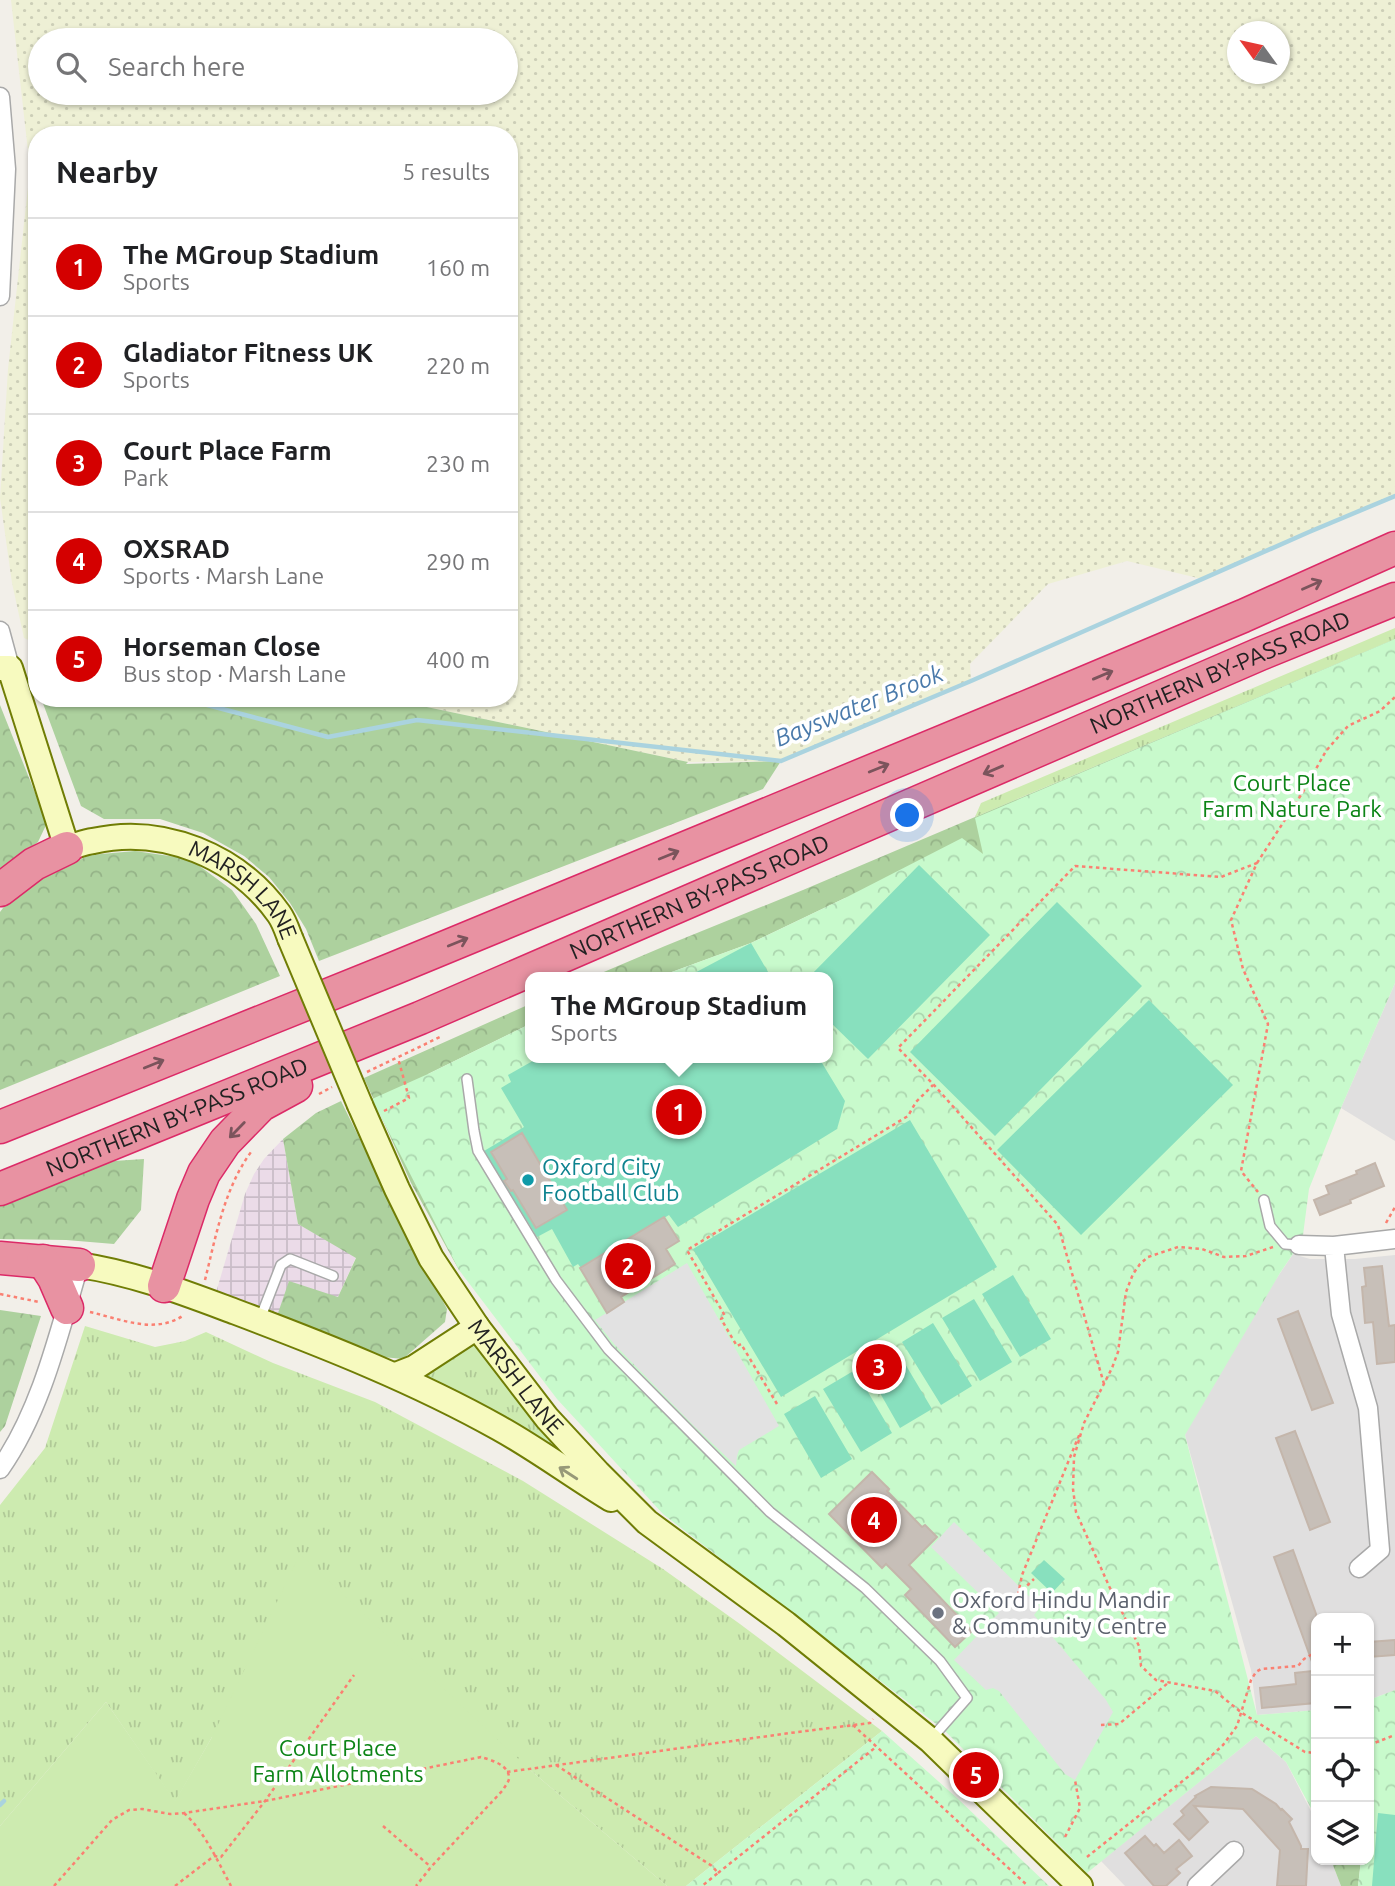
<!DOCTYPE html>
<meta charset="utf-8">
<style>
:root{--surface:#fff;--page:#f2f2f2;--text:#202124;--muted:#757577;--line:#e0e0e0;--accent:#d40000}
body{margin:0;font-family:Ubuntu,sans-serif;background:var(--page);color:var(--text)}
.controls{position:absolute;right:21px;bottom:21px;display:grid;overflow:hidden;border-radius:14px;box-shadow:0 2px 5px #0004}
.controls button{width:63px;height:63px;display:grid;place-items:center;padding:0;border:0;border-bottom:2px solid var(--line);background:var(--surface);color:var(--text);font:35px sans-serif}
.compass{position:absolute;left:1227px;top:21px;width:63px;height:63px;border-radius:50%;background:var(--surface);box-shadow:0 2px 5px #0004;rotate:303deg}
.you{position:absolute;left:908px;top:816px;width:24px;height:24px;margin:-18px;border:5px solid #fff;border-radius:50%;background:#1a73e8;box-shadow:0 0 0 10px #1a73e833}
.badge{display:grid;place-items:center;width:46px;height:46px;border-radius:50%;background:var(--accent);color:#fff;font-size:23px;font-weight:700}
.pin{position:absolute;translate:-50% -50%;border:4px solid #fff;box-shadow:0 2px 7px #0006}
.popup{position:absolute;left:525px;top:972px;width:308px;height:91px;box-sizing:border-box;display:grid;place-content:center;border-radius:14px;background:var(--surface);filter:drop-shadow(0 2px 5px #0005);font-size:23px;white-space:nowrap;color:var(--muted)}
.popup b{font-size:26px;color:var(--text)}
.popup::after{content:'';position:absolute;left:50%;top:100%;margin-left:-14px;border:14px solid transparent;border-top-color:var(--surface)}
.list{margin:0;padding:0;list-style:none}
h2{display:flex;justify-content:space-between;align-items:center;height:91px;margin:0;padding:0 28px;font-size:30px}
h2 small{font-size:23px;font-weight:400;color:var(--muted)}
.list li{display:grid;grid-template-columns:46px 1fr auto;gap:21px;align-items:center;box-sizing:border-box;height:98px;padding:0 28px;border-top:2px solid var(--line)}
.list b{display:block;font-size:26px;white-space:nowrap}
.list p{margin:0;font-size:23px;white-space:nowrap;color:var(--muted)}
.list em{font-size:23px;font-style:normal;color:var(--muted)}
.icon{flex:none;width:38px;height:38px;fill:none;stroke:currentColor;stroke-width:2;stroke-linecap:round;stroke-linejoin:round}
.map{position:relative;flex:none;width:1395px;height:1886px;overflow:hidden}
.search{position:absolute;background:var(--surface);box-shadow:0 2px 5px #0004;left:28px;top:28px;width:490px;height:77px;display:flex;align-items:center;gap:18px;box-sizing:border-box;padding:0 24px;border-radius:38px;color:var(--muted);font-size:26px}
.panel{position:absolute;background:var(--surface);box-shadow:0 2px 5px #0004;left:28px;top:126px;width:490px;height:581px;border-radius:28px}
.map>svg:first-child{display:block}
.residential{fill:#e0dfdf}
.industrial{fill:url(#industrial-grid)}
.farmland{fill:url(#farmland-dots);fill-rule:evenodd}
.grass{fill:url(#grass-tufts)}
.forest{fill:url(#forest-crowns)}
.park{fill:url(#park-crowns)}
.garden{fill:#cdebb0}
.pitch{fill:#88e0be}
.parking{fill:#e2e2e2}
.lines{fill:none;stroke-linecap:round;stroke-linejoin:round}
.stream{stroke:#aad3df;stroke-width:4.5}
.building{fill:#c7bfb8;stroke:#c4b6ab;stroke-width:2}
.lane-casing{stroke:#a9a9a9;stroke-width:12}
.street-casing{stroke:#a9a9a9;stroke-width:21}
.secondary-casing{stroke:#707d05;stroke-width:28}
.highway-casing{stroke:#dc2a67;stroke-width:35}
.path{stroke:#fa8072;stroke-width:2.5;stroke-dasharray:3.5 3.5;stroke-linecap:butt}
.lane{stroke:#fff;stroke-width:9}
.street{stroke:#fff;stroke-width:18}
.secondary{stroke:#f7fabf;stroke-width:24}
.highway{stroke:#e892a2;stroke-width:32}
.secondary-bridge-casing{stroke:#707d05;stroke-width:28;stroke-linecap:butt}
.secondary-bridge{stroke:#f7fabf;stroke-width:24}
.oneway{stroke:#7b545c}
.oneway2{stroke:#979978}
.culture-dot{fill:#0f9aa8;stroke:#fff;stroke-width:2.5}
.worship-dot{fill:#6b7280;stroke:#fff;stroke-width:2.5}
.labels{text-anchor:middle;stroke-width:7;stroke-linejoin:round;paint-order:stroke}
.street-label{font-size:23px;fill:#222;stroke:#fff}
.park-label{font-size:23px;fill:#0c8416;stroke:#fff}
.culture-label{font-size:23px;fill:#0d838f;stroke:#fff;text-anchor:start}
.worship-label{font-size:23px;fill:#5b616d;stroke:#fff;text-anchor:start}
.water-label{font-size:24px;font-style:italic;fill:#4a7aab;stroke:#fff}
</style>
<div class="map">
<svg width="1395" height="1886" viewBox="0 0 1395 1886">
<defs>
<pattern id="industrial-grid" width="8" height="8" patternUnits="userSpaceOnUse" patternTransform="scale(1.75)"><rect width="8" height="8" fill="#ebdbe8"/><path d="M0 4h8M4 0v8" fill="none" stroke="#c9bcc7"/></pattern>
<pattern id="farmland-dots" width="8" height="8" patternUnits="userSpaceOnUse" patternTransform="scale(1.75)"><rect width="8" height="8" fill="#eef0d5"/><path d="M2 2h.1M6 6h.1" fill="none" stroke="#ccceb7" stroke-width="1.8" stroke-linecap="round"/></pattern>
<pattern id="grass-tufts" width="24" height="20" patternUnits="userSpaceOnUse" patternTransform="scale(1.75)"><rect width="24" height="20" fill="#cdebb0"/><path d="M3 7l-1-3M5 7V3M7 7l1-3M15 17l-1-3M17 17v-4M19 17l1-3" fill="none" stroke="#b0c997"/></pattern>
<pattern id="forest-crowns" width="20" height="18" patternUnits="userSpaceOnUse" patternTransform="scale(1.75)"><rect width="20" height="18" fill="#add19e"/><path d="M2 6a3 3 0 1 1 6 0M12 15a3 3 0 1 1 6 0" fill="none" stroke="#95b388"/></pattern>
<pattern id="park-crowns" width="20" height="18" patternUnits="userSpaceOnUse" patternTransform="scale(1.75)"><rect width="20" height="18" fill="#c8facc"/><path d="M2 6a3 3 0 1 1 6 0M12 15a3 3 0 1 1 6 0" fill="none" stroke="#acd6af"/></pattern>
</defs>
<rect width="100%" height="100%" fill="#f2efe9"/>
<path class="residential" d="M1395,983v158l-54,-33z
M1293,1254l17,5h45l40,-4v435l-26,10v-82h-53v92l-59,5 -6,-45 -66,-235 13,-40z
M1256,1736l30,26 30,59v39h15l10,26h-216l-24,-25z"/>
<path class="industrial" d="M283,1139l15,85 58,33 -18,40 -61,19 -62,-20 30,-102 9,-20 10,-15z"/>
<path class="farmland" d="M11,0h1384v496l-193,83 -75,-18 -79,23 -78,80 1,17 -190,80 -93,1 -304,-64h125v-563h-472v509l-13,-6 -12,-55 -12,-85 8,-129 22,-200zM1238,32h42v42h-42zM40,40h466v53h-466z"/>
<path class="grass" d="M1395,628v11l-420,178 6,-14z
M85,1326l70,21 30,-6 21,-9 67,31 102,39 148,79 140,88 77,55 142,107 -196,155h-19l-138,-117 -317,-32 -37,65 -69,-100 -106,124v-321l45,-57z
M473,1342l8,4 108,129 -171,-98z"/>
<path class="forest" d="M1395,639l-223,200 -327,59 -94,45 -93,34h-66l73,-31 138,-56z
M41,698h343l304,64 -2,2 95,-3 -18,28 -444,172 -13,-32 -16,-26 -21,-26 -25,-21 -41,-23 -43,-14h-56l-23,-13z
M0,705l47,118 -9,19 -38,29z
M135,851l55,8 42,31 24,34 24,52 -280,114v-178l12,-16 27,-17 51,-24z
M530,1004v20l-102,50 31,196 -48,-87 -47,-105z
M341,1101l46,93 60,115 -2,13 -42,37 -20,-2 -106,-41 12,-35 49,16 18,-39 -58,-34 -15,-85 33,-26z
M144,1159l-3,51 -27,34 -48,-4 -66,-1v-41l114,-37z
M0,1310l41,6 -36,110 -5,6z
M1331,1860h30l-3,26h-17z"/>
<path class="park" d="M1395,639v344l-54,125 -32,81 -6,46 -4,10 -19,28 -95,162 72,280 59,-5v98l-4,2 -26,-48 -30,-26 -169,137 -143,-143 -281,-216 -106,-115 -98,-129 -87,-171 56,-25 102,-50v34h298v-81h-170l93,-34 94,-45 117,-60 21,16 -8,-36z
M1395,1690v196h-37l3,-26h8v-160z
M882,1731l75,67 92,88h-363z"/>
<path class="garden" d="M300,1554l229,215 138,117h-667v-60l106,-124 69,99 37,-64z"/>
<path class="pitch" d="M919,865l71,70 -122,124 -40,-39v-43h-19z
M1057,902l85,84 -147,150 -85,-84z
M751,943l20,34h-84z
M1149,1000l84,85 -152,150 -84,-85z
M538,1058h281l26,43 -8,28 -159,98 -9,-12 -88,53 -3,-4 -5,3 -21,-38 -15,8 -53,-86 40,-24 -23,-39 10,-6 -3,-7z
M910,1120l87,147 -216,130 -88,-148z
M1013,1275l38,64 -31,18 -38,-63z
M974,1299l38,63 -32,19 -38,-63z
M933,1323l39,63 -31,19 -39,-63z
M895,1347l37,62 -32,19 -36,-63z
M855,1370l37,63 -31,19 -38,-63z
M815,1396l37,63 -31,19 -37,-64z
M1044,1560l21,19 -13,14 -21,-20z
M1378,1813l17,2v71h-23z"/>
<path class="parking" d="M687,1263l92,163 -40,24 -2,6 -1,10 -42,-40 -80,-82 -19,-24z
M954,1522l86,85 -6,8 72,85 7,12 -38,68 -10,-6 -66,-83 -6,-3 -7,2 -32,-30 45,-47 -68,-66z"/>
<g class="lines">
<path class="stream" d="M34,665l3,1
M181,698l147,39 89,-17 364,41 190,-80 338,-149 86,-36
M0,1805l4,-4"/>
</g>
<path class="building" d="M522,1133l45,77 -31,18 -23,-38 -2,1 -7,-10 3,-2 -16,-27z
M1375,1163l9,23 -34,14 1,3 -31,12 -6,-15 15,-6 -3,-8 31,-12 -1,-3z
M664,1217l15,24 -13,8 9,15 -54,33 3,5 -17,11 -27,-45z
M1382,1266l7,60 6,-1v37l-18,2 -4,-42 -8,1 -3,-36 4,-1 -2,-18z
M1298,1311l35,92 -21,7 -34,-91z
M1295,1431l35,91 -20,8 -34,-92z
M872,1472l17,17 -2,2 35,36 3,-2 12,12 -28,28 63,66 -17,16 -50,-52 6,-6 -25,-25 -4,4 -53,-54z
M1293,1550l23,64v55l-1,1 -41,-113z
M1395,1640v15l-26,2v-15z
M1312,1671l3,32 -53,5 -2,-20 36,-4 -1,-11z
M1211,1787l41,2 24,15 5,6 1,-1 10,10 -3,3 12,24v3h7l-2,37h-29l3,-36 -37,-41 -49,-3 14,16 -19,18 -15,-16 10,-9 -3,-4 15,-14 -1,-1z
M1145,1836l9,10 2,-2 8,9 15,-13 13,16 -16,13 4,4 -14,13h-12l-29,-33z"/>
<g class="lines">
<defs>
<path id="lane" d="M467,1079l7,52 4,20 78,129 52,69 162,163 95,76 75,73 27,37 -36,41
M1264,1200l6,26 15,18 14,1
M260,1319l21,-54 9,-6 43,17"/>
<path id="street" d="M0,97l6,72 -6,127
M0,631l10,37
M1299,1245l35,1 61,-7
M1334,1246l7,68 27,94 12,142 -21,18
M0,1469c41,-58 59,-136 79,-204
M1197,1886l37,-35"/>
<g id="secondary">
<path id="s1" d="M0,668h10l57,180c9,-2 17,-6 26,-7 69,-16 145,15 186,73 5,7 8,16 11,24"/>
<path id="s2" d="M360,1105l37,84 34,69 46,69 70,91 51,55 49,49 139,102 144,116 150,146"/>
<path d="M79,1265c55,8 106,28 157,47 90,34 179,69 263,116 38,21 74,48 112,71"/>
<path d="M396,1375l18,-7 63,-41"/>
</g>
<g id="highway">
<path d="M0,890l34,-26 33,-16"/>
<path d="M0,1127l395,-159 646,-267 202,-85 152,-68"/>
<path id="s3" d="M0,1189l420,-171 840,-364 135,-55"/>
<path d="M0,1258l79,7"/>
<path d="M43,1261l11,17 13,30"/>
<path d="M164,1286l29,-87 11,-26 21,-31 36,-37 35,-19"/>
</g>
</defs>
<use href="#lane" class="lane-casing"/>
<use href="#street" class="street-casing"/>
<use href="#secondary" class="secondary-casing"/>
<use href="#highway" class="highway-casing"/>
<path class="path" d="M1257,863l46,-71 23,-41 13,-15 9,-10 32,-15 15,-14
M367,1072l73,-35
M319,1094l13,-7
M384,1111l25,-13 -11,-40
M1386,1223l9,-16
M1273,1247l-27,9 -22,1 -22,-8 -24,-2 -30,10 -8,7 -7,10 -7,18 -8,60 -6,16 -28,55 -10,34 -1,32 3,23 33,74 30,60 2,20 15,14 59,11 27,22 63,39 11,1
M205,1280c11,-44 19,-91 46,-128
M0,1294l39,8
M90,1312c31,7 65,23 94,3
M1104,1384l-46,-159 -124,-140 -36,-37 177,-182 146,11 36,-14 -26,57 12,49 25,55 -27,147 17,21
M777,1404l-36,-60 -4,2 -16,-27 4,-3 -38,-66 221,-134 8,-14 17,-17
M1018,1595l4,-20 58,-142
M1012,1600l22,-21
M853,1725l175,161
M1101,1725l18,-1 49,-41
M1369,1745l26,-10
M556,1765l156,101 6,7 -16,13
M507,1772l283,-39 80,-10 3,-4
M184,1813c21,19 34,49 47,73
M383,1826l48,41
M1065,1837l15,-29 -5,-28
M1087,1857l107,-85 29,-27 14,-19 14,-46 5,-8 5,-3 37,-3 6,-7 12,-7
M718,1873l158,-126
M54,1886l58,-66 17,-10 13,-1 28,5 14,-1 81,-12 216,-44c10,3 29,8 28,22 -1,4 -4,7 -6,11l-72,77 -15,19
M175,1886l39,-30 7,1 44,-56 89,-126"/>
<use href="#lane" class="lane"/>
<use href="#street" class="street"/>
<use href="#secondary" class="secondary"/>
<use href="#highway" class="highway"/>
<defs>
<path id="secondary-bridge" d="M290,938l70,167"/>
</defs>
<use href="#secondary-bridge" class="secondary-bridge-casing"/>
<use href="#secondary-bridge" class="secondary-bridge"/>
</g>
<defs><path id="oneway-shaft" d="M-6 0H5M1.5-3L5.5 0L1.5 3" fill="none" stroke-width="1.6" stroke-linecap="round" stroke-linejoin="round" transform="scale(1.75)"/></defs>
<g class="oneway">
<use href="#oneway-shaft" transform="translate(1312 585) rotate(-24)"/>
<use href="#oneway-shaft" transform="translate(1103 675) rotate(-23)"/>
<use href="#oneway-shaft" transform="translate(879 768) rotate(-22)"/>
<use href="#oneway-shaft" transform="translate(993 770) rotate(157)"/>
<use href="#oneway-shaft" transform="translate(669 855) rotate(-22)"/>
<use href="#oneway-shaft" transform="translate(458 942) rotate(-22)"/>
<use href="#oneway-shaft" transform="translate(154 1064) rotate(-22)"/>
<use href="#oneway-shaft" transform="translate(237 1130) rotate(134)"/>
</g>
<use class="oneway2" href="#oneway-shaft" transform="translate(568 1473) rotate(-147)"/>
<circle class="culture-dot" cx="528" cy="1180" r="7"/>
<circle class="worship-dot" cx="938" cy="1613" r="7"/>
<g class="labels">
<g class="street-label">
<text dy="8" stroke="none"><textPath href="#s3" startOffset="1325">NORTHERN BY-PASS ROAD</textPath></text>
<text dy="8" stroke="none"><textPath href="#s1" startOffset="394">MARSH LANE</textPath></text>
<text dy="8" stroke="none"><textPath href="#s3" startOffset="758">NORTHERN BY-PASS ROAD</textPath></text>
<text dy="8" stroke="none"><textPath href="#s3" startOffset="191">NORTHERN BY-PASS ROAD</textPath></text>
<text dy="8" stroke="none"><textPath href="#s2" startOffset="315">MARSH LANE</textPath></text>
</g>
<g class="park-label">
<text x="1292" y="791">Court Place<tspan x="1292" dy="26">Farm Nature Park</tspan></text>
<text x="338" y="1756">Court Place<tspan x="338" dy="26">Farm Allotments</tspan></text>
</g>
<g class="culture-label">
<text x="542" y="1175">Oxford City<tspan x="542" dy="26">Football Club</tspan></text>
</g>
<g class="worship-label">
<text x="952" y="1608">Oxford Hindu Mandir<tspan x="952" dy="26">&amp; Community Centre</tspan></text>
</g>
<g class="water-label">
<text transform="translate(859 706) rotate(-22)" y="8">Bayswater Brook</text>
</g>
</g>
</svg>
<div class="controls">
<button>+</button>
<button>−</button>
<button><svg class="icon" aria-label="locate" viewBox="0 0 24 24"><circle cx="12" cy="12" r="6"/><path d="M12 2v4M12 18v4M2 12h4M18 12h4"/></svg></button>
<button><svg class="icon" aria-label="layers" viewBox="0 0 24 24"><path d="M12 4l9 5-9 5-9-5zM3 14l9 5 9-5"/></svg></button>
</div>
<svg class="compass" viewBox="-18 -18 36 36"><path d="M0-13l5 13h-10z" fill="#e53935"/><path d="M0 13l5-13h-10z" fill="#757577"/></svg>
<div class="you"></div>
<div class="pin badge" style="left:679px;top:1112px">1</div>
<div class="popup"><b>The MGroup Stadium</b>Sports</div>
<div class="pin badge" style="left:628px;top:1266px">2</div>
<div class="pin badge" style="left:879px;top:1367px">3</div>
<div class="pin badge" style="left:874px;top:1520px">4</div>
<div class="pin badge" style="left:976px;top:1775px">5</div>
<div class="search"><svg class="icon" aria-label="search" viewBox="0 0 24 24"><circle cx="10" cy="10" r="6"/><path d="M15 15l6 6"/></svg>Search here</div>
<section class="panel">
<h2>Nearby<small>5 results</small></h2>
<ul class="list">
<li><span class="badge">1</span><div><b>The MGroup Stadium</b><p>Sports</p></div><em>160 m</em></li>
<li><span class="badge">2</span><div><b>Gladiator Fitness UK</b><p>Sports</p></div><em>220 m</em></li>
<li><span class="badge">3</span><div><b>Court Place Farm</b><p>Park</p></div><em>230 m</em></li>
<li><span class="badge">4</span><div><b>OXSRAD</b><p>Sports · Marsh Lane</p></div><em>290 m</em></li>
<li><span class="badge">5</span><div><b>Horseman Close</b><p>Bus stop · Marsh Lane</p></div><em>400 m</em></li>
</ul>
</section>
</div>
